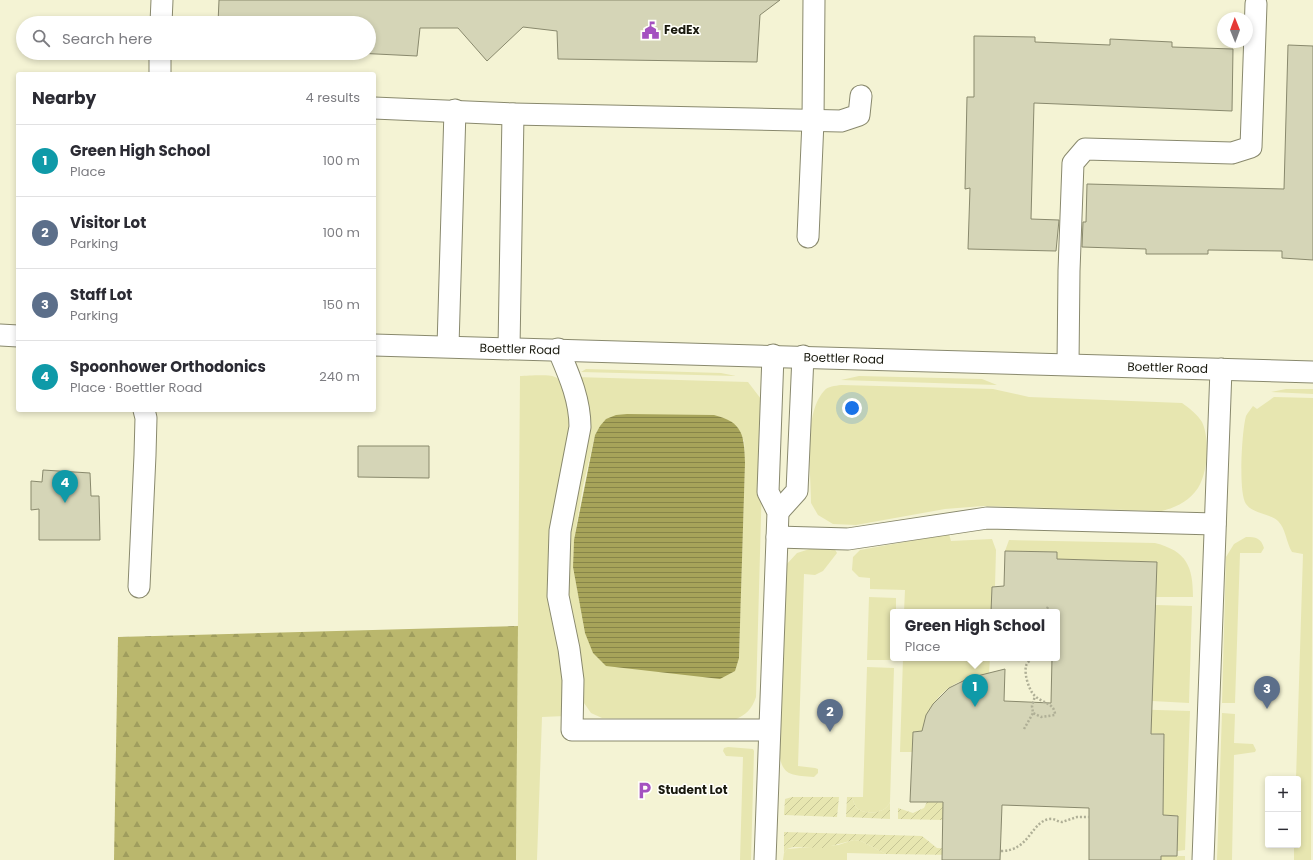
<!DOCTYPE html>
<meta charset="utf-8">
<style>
:root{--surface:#fff;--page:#f2f2f3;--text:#2b2b33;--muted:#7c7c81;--line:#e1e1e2;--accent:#a451c0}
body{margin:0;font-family:Poppins,sans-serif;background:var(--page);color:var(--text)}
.controls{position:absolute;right:12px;bottom:12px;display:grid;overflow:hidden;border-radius:4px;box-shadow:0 2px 6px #0003}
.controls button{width:36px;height:36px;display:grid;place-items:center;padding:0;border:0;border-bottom:1px solid var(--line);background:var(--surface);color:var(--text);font:20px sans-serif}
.compass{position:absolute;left:1217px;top:12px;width:36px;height:36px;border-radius:50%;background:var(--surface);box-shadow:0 2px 6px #0003;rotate:359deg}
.you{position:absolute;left:852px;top:408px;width:14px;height:14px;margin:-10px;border:3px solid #fff;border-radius:50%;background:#1a73e8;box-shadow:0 0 0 6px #1a73e833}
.badge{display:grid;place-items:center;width:26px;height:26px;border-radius:50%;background:var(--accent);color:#fff;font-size:13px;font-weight:700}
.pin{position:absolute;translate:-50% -33px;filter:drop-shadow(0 1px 2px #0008)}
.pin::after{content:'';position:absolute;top:21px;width:14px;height:12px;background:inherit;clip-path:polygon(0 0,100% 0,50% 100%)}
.popup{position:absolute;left:890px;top:609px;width:170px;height:52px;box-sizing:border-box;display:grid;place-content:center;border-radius:4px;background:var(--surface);filter:drop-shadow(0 1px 3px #0005);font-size:13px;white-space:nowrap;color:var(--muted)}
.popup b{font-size:15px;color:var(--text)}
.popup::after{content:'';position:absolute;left:50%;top:100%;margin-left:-8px;border:8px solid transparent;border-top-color:var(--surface)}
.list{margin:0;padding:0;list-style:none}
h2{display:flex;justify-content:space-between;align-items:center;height:52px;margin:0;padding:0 16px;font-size:17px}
h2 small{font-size:13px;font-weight:400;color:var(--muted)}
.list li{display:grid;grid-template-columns:26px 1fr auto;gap:12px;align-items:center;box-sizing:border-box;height:72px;padding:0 16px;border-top:1px solid var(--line)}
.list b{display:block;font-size:15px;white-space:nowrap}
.list p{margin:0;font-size:13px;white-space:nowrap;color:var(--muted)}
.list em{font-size:13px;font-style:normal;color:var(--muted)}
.icon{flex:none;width:22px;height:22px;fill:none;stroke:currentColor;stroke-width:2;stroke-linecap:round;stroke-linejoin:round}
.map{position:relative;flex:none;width:1313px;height:860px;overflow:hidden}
.search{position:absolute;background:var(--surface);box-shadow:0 2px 6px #0003;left:16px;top:16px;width:360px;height:44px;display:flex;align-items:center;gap:10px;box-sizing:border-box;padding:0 14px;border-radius:22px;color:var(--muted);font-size:15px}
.panel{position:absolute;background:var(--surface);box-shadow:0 2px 6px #0003;left:16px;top:72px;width:360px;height:340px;border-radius:4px}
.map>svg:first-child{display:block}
.grass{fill:#e7e6b0;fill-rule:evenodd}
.forest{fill:url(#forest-firs)}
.garden{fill:url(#garden-furrows)}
.water{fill:url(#water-rules)}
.building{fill:#d5d5b7;stroke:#89896d}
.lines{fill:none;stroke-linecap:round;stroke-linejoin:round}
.minor-casing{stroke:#89896d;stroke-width:23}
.path{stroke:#afaf96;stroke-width:2.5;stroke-dasharray:2 2;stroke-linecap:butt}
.minor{stroke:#fff;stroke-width:21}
.labels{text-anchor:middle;stroke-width:3;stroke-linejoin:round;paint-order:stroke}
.poi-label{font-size:12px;font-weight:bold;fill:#19190e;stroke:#fffff9;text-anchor:start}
.street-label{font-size:12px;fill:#19190e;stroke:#fffff9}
</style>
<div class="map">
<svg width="1313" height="860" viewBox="0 0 1313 860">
<defs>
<pattern id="forest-firs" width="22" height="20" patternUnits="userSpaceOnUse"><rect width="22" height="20" fill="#bab76d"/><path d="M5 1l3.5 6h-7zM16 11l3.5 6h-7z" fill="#9f9d5d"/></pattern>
<pattern id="garden-furrows" width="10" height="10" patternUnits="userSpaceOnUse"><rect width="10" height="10" fill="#e7e6b0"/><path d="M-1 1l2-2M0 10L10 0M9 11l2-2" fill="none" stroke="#c6c596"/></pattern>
<pattern id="water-rules" width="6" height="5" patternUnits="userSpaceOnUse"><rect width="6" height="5" fill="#a7a45a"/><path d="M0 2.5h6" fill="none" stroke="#878549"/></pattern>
</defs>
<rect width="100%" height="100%" fill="#f4f3d4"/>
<path class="grass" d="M586,369l135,4 15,3 -155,-4z
M520,376c8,0 28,-2 35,1 19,7 15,43 16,60l-6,279 -23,1 -5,143h-21z
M859,376l123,3 15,6 -156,-5z
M575,377l173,5 13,17 3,10 -8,288c-4,12 -10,18 -22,23l-132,-2 -11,-5 -7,-10 -17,-96zM600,426l144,14 1,23 -6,195 -154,-25 -12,-66 1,-27 9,-54 12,-51z
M841,385l152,4 36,8 153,6c7,5 16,12 20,19 8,17 6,50 -4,66 -9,13 -21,19 -36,23l-179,-5 -38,3 -89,16 -23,-1 -15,-9 -7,-12c0,-30 -8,-89 13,-112 4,-5 11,-5 17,-6z
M1286,389h27v5l-42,-2z
M1274,397l39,1 -2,462h-17v-15h4v-66h-2l7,-225 -11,-2c-6,-10 -6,-23 -14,-31 -9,-8 -25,-7 -32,-17 -8,-11 -4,-74 0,-88 2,-4 5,-7 7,-10l4,3z
M949,534l2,7 41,-2 4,11 -1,36 -3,1 -1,25h-87l1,-22 -35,-1v-11l-11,-1 -7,-7 1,-13 7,-7z
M1246,537c10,0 15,1 18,11l-3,5h-21l-5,150h-13l4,-146 8,-13z
M1009,540l146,3c32,8 38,24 38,54h-38l1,-35 -99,-3v-7l-52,-1z
M813,548h21l3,5 -14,18 -8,4 -11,-1 -6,192 17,2 3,1v4l-4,4c-22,-2 -33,0 -35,-27l7,-185 11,-12z
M869,597l27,1v14h-3v46h2v2h-28z
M1155,605l37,1 -3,97 -37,-2z
M903,658h87l-1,16c-37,4 -58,22 -67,57l-9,1v20h-13z
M867,667l27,1 -4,134c-4,12 -26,14 -34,5 -2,-3 -3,-7 -4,-10h11z
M1125,709l65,2 -5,139 -8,1 1,-35 -15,-1 1,-81 -41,-2z
M1222,713l13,1 -1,29 19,1 3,6 -1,2 -21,3 -2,105h-15z
M728,747l25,2 1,2 -3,109h-11l3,-103 -17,-1 -3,-5 1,-3z
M854,840l7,1 25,13 -39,-1v7h-64l1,-7 3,-4 51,-4z
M1161,856h24v4h-24z"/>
<path class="forest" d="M518,626l-2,234h-402l4,-223z"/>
<path class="garden" d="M792,797h47l-2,20 -53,-2 1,-16z
M847,797h5c1,3 2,7 4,10 8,9 30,7 34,-5v17l-44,-2z
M927,802l28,1v13l-12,-1 -1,5 -44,-1v-11l15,5 11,-5z
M784,832l138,4 15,12 17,1v6l-68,-1 -25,-13 -7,-1 -31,8 -30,-1 -6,2 -3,4z"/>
<path class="water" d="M627,414l87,1c29,7 30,20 31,48l-6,195 -4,13 -15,8 -114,-13 -13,-13 -8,-20 -12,-66 1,-27 21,-105 5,-9 6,-7 10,-4z"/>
<path class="building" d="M219,0h561l-20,15 -3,47 -199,-3 -1,-28 -34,-4 -36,34 -29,-33h-38l-3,28 -61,-3h13v-30h-151z
M974,36l61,1v5l75,3v-6l62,3v5l61,2 -1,62 -198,-8 -3,116 28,1 -3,31 -88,-2 2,-61 -5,1 2,-92h7z
M1288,45l25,1v214l-31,-2v-7l-74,-1v4h-62v-5l-64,-2 1,-25h3l1,-38 197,5z
M358,446h71v32l-71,-1z
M43,470l47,3 1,23h8l1,44h-61v-31l-8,1v-29l11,1z
M1005,551l52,1v7l100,3 -6,172h13l-1,81 15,1 -1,40h-16v4h-72v-52l-87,-3 -2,55h-58l1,-58h-33l3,-70 9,-1 4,-16 7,-11 16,-16 20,-10 36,-9 -1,32 47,2 1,-45h5v-46h-66l1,-25 12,-1z"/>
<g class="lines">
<defs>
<g id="minor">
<path d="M161,23l1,-23"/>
<path d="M160,74v-21"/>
<path d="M374,108l139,6 328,7 18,-6 2,-19"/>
<path d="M808,237l5,-116 1,-121"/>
<path d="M0,335l18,1"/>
<path id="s1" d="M374,345l939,27"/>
<path d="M448,346l7,-236"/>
<path d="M509,348l4,-234"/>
<path d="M558,349c11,26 22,50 22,78l-20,104 -2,65 11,53 4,31 -1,50h197"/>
<path d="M1068,364l1,-93 4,-108 12,-14 147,4 19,-6 5,-143"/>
<path d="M778,512l19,-21 6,-135"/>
<path d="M777,537l71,2 139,-21 228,6"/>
<path d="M139,587l6,-132 1,-37 -2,-8"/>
<path d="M765,860l13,-348 -10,-20 5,-137"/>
<path d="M1203,860l18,-491"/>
</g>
</defs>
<use href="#minor" class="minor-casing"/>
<path class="path" d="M1045,612l3,-5
M1032,658c-2,2 -5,5 -6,8 -2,8 3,25 9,30 7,7 20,7 20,19l-14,2 -8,-4 -1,-7 3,-10
M1024,729l9,-16
M1001,851c29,0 30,-30 49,-32 4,-1 8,3 12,3l15,-5h12"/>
<use href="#minor" class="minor"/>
</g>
<defs>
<symbol id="civic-bare" viewBox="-9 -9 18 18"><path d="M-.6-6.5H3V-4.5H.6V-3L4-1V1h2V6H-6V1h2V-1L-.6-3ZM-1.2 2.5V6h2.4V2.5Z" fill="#a451c0" stroke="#fffff9" stroke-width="2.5" paint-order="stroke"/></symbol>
<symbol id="parking-bare" viewBox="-9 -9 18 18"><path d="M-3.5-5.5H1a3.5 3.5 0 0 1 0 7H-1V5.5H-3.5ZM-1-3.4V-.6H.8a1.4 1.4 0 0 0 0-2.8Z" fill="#a451c0" stroke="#fffff9" stroke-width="2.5" paint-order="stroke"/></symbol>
</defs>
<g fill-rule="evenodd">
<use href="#civic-bare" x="638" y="18" width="25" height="25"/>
<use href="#parking-bare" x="632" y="778" width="25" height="25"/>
</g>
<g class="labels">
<g class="poi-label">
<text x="664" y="34">FedEx</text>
<text x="658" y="794">Student Lot</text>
</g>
<g class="street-label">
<text dy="4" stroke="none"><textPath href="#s1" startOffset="146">Boettler Road</textPath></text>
<text dy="4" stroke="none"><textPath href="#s1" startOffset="470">Boettler Road</textPath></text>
<text dy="4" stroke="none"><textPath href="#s1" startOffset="794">Boettler Road</textPath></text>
</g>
</g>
</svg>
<div class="controls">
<button>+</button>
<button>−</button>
</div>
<svg class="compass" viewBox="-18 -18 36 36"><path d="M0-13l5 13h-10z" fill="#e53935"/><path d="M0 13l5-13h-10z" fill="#7c7c81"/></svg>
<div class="you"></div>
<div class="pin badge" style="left:975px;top:707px;background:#0f9aa8">1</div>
<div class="popup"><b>Green High School</b>Place</div>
<div class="pin badge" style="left:830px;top:732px;background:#5c6f8a">2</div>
<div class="pin badge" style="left:1267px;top:709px;background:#5c6f8a">3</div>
<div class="pin badge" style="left:65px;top:503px;background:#0f9aa8">4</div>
<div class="search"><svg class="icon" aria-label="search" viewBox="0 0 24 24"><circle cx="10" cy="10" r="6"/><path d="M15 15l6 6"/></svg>Search here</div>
<section class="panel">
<h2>Nearby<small>4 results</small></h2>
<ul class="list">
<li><span class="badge" style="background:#0f9aa8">1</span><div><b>Green High School</b><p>Place</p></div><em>100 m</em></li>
<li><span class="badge" style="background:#5c6f8a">2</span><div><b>Visitor Lot</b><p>Parking</p></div><em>100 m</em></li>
<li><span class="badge" style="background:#5c6f8a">3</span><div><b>Staff Lot</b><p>Parking</p></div><em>150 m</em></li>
<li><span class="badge" style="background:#0f9aa8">4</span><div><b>Spoonhower Orthodonics</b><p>Place · Boettler Road</p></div><em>240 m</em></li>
</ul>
</section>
</div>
